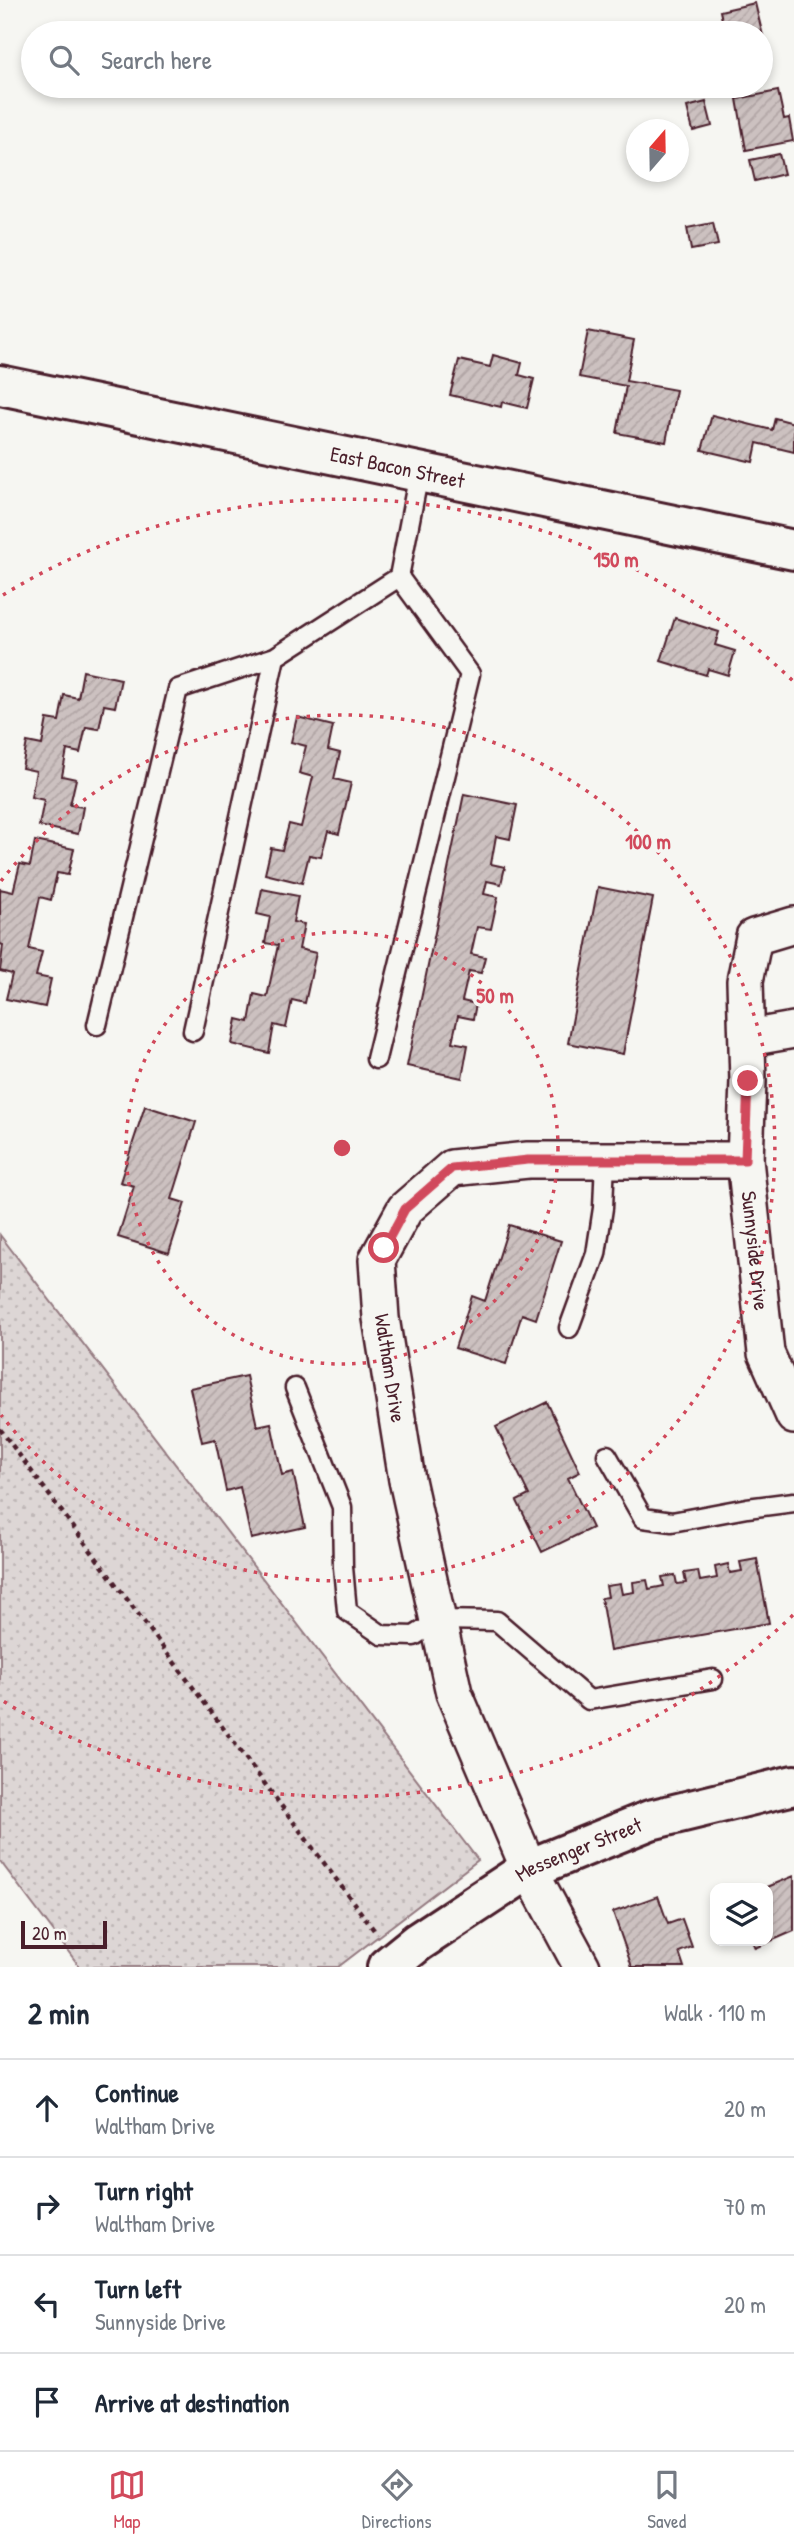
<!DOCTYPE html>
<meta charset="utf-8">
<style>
:root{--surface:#fff;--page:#f6f6f7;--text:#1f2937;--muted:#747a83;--line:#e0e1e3;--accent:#d1495b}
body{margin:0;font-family:"Patrick Hand",sans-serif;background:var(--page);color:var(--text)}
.controls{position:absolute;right:21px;bottom:21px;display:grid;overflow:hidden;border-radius:14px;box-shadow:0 4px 10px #0003}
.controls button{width:63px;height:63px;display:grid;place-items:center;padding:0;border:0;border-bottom:2px solid var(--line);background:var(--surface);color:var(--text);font:35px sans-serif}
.compass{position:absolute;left:626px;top:119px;width:63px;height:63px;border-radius:50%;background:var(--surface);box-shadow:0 4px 10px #0003;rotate:20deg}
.scale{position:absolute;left:21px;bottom:18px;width:86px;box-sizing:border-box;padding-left:7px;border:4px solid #4a1f2b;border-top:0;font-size:19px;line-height:24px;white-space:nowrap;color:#4a1f2b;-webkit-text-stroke:5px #f6f6f2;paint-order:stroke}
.stop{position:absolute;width:21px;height:21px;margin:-16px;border:5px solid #d1495b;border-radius:50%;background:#fff}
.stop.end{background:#d1495b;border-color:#fff;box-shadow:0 2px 7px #0008}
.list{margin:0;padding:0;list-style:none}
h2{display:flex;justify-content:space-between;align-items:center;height:91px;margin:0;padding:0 28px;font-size:30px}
h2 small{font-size:23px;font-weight:400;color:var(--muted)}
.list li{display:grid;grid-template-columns:46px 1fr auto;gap:21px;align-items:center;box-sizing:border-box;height:98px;padding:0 28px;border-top:2px solid var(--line)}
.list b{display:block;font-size:26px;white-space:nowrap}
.list p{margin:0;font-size:23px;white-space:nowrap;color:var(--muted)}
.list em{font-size:23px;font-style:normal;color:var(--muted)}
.icon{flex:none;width:38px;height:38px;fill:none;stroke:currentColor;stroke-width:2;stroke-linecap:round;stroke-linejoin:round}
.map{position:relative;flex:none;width:794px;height:1967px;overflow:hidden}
.search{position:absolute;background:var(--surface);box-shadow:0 4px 10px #0003;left:21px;right:21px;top:21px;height:77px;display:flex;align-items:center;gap:18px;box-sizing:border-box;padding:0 24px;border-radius:38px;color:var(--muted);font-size:26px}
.sheet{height:483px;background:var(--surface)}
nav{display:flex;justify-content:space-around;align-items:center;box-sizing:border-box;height:98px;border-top:2px solid var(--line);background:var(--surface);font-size:19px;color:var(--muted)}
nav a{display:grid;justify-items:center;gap:4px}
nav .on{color:var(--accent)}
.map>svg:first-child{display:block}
.grass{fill:url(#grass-dots);stroke:#947a80;stroke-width:2}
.building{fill:url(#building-hatch);stroke:#4a1f2b;stroke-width:2}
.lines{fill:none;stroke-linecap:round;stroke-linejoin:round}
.lane-casing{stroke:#4a1f2b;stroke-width:23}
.street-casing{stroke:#4a1f2b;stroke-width:40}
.secondary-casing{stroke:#4a1f2b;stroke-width:44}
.path{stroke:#4a1f2b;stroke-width:4.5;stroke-dasharray:5 5;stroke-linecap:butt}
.lane{stroke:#f6f6f2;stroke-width:18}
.street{stroke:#f6f6f2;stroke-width:35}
.secondary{stroke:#f6f6f2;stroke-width:38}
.route{stroke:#d1495b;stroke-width:9}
.ring{fill:none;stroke:#d1495b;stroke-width:3.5;stroke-dasharray:3.5 7}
.labels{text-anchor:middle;stroke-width:7;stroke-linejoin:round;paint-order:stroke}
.street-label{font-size:21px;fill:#4a1f2b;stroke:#f6f6f2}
.centre{fill:#d1495b;stroke:#f6f6f2;stroke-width:3.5}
.ring-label{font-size:21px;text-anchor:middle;font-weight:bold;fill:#d1495b;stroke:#f6f6f2;stroke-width:7;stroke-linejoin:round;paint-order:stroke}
</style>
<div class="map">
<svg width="794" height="1967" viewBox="0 0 794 1967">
<defs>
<pattern id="grass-dots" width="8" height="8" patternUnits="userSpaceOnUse" patternTransform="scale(1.75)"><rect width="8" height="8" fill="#ddd6d5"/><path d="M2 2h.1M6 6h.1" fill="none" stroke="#bfb7b7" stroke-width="1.8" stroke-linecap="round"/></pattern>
<pattern id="building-hatch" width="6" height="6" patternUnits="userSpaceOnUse" patternTransform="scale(1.75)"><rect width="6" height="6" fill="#ccc1c0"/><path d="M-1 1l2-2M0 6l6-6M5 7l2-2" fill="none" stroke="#b1a5a5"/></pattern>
</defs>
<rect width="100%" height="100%" fill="#f6f6f2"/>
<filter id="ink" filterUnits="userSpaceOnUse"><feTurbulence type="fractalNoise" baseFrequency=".0143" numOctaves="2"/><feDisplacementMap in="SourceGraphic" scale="14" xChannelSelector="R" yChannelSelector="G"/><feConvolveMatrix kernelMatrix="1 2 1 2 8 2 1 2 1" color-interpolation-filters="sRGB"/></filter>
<g filter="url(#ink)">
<path class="grass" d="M0,1235l478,625 -140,107h-258l-80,-106z"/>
<path class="building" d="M755,3l12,49 -6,2v-21h-36l-5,-22z
M778,91l6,28 5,-1 4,23 -47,9 -9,-51z
M706,102l6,24 -19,5 -6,-24z
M779,154l5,20 -29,7 -5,-21z
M713,223l5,22 -27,5 -4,-22z
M588,331l46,9 -8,41 50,9 -10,52 -49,-9 9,-47 -47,-9z
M493,355l29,8 -3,12 15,4 -7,29 -25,-6 -1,5 -51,-12 9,-35 31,7z
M712,415l60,15 3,-12 19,5v29l-37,-9 -4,19 -51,-12z
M675,618l44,14 -4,13 20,6 -7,24 -20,-6 -2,6 -45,-14z
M83,671l38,8 -6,28 -11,-2 -5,24 -13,-2 -6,26 -13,-3 -5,26 14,3 -6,26 13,2 -5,27 -39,-8 5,-26 -13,-3 5,-26 -14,-3 5,-26 15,3 5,-26 12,2 5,-26 14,3z
M297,717l36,9 -5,24 12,3 -6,26 17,4 -12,51 -11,-3 -7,26 -12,-2 -7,28 -37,-9 6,-26 11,2 7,-26 12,3 12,-50 -14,-4 7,-27 -15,-4z
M464,794l53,11 -7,34 -14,-3 -5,28 14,3 -4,17 -14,-3 -3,13 14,3 -7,32 -14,-2 -6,27 14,3 -4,16 -12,-2 -7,30 14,3 -3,15 -15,-3 -6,26 16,3 -6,33 -55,-12z
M35,841l39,8 -6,26 -11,-2 -6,27 -11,-3 -11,52 13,3 -6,24 15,3 -6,28 -39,-8 6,-25 -12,-3 3,-26 -3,-1v-55l13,3 7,-28 10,2z
M598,887l55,11 -30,156 -55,-11z
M262,889l36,7 -5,26 11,2 -5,25 17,4 -11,50 -13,-3 -6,28 -12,-3 -5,28 -37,-9 5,-25 12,3 5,-28 13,3 11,-52 -13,-2 5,-26 -13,-3z
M145,1106l51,16 -24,77 13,4 -16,50 -51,-16 16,-51 -14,-4z
M509,1225l52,16 -25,78 -14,-5 -16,50 -51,-16 17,-52 13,5z
M246,1376l11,50 14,-3 11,52 11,-3 12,55 -54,12 -11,-52 -14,4 -11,-52 -13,3 -12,-54z
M547,1402l33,70 -12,6 24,50 -50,24 -25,-51 12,-6 -33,-68z
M757,1559l12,64 -159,28 -9,-53 7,-1 -2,-11 14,-2 2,10 12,-2 -1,-10 14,-2 2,9 15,-3 -2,-9 13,-2 2,9 9,-1 -2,-10 14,-2 2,10 17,-3 -2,-11 13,-3 2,9 12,-2 -2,-9z
M794,1876v55l-39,17 -3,-7h16v-53h-3z
M658,1896l10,28 14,-5 10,28 -13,5 5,15h-52l-19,-55z"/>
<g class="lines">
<defs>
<path id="lane" d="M399,577l20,-104
M275,657l124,-80 71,97 -94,385
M97,1025l81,-336 97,-32 -82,374
M569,1328l27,-74 7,-46 2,-49
M295,1388l47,119 1,60 4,44 35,24 32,1 25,-16 58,1 92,79 124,-21
M607,1455l36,63 29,4 75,-14 47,-6"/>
<g id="street">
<path id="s1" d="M794,925l-40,12 -9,44 3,100 -3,79 21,193 28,63"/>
<path d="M748,1038l46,-8"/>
<path d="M582,1967l-53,-98 -75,-176 -47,-213 -26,-162 -4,-58 28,-51 47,-41 76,-8h217"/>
</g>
<g id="secondary">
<path id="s2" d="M0,385l794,165"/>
<path id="s3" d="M387,1967l31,-25 111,-73 121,-49 144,-35"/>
</g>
</defs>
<use href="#lane" class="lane-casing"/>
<use href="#street" class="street-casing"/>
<use href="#secondary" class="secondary-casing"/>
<path class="path" d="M0,1429l377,505"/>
<use href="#lane" class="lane"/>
<use href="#street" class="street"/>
<use href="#secondary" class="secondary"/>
</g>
</g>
<g class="lines" filter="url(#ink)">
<path class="route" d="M384,1248l21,-39 47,-41 76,-8h217l3,-79"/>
</g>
<g class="ring">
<circle cx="342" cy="1148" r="216"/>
<path d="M1 881A433 433 0 1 1 1 1415"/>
<path d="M793 1615A649 649 0 0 1 3 1701M3 595A649 649 0 0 1 793 681"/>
</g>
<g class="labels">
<g class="street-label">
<text dy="7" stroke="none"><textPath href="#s2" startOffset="406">East Bacon Street</textPath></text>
<text dy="7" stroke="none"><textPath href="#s1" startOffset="357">Sunnyside Drive</textPath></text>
<text transform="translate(390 1368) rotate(81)" y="7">Waltham Drive</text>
<text dy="7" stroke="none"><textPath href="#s3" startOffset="226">Messenger Street</textPath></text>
</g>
</g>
<circle cx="342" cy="1148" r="10" class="centre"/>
<g class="ring-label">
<text x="616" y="567">150 m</text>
<text x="648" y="849">100 m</text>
<text x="495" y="1003">50 m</text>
</g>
</svg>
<div class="controls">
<button><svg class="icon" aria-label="layers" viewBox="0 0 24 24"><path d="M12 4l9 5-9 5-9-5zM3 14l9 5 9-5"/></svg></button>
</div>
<svg class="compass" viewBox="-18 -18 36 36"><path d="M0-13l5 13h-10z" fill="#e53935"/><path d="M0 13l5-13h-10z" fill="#747a83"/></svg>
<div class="scale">20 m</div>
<div class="stop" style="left:384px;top:1248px"></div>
<div class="stop end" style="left:748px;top:1081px"></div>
<div class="search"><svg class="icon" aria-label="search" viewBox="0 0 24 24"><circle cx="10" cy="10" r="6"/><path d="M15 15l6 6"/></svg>Search here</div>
</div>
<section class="sheet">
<h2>2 min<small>Walk · 110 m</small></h2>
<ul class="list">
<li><svg class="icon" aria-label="ahead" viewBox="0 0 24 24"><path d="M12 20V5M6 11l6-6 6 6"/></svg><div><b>Continue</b><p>Waltham Drive</p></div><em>20 m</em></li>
<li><svg class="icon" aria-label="right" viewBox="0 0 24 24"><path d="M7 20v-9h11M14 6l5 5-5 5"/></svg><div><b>Turn right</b><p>Waltham Drive</p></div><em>70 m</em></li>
<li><svg class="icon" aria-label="left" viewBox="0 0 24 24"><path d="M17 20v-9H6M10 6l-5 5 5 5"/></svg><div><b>Turn left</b><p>Sunnyside Drive</p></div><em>20 m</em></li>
<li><svg class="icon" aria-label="arrive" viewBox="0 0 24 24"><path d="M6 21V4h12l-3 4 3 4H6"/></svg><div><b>Arrive at destination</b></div></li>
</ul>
</section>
<nav>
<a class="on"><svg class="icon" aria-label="map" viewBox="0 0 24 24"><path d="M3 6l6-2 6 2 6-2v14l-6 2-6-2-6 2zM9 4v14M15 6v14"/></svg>Map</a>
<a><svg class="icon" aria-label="directions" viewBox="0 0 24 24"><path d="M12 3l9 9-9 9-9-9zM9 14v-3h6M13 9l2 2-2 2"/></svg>Directions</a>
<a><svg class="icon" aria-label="saved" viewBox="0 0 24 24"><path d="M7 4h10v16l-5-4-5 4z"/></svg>Saved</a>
</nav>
